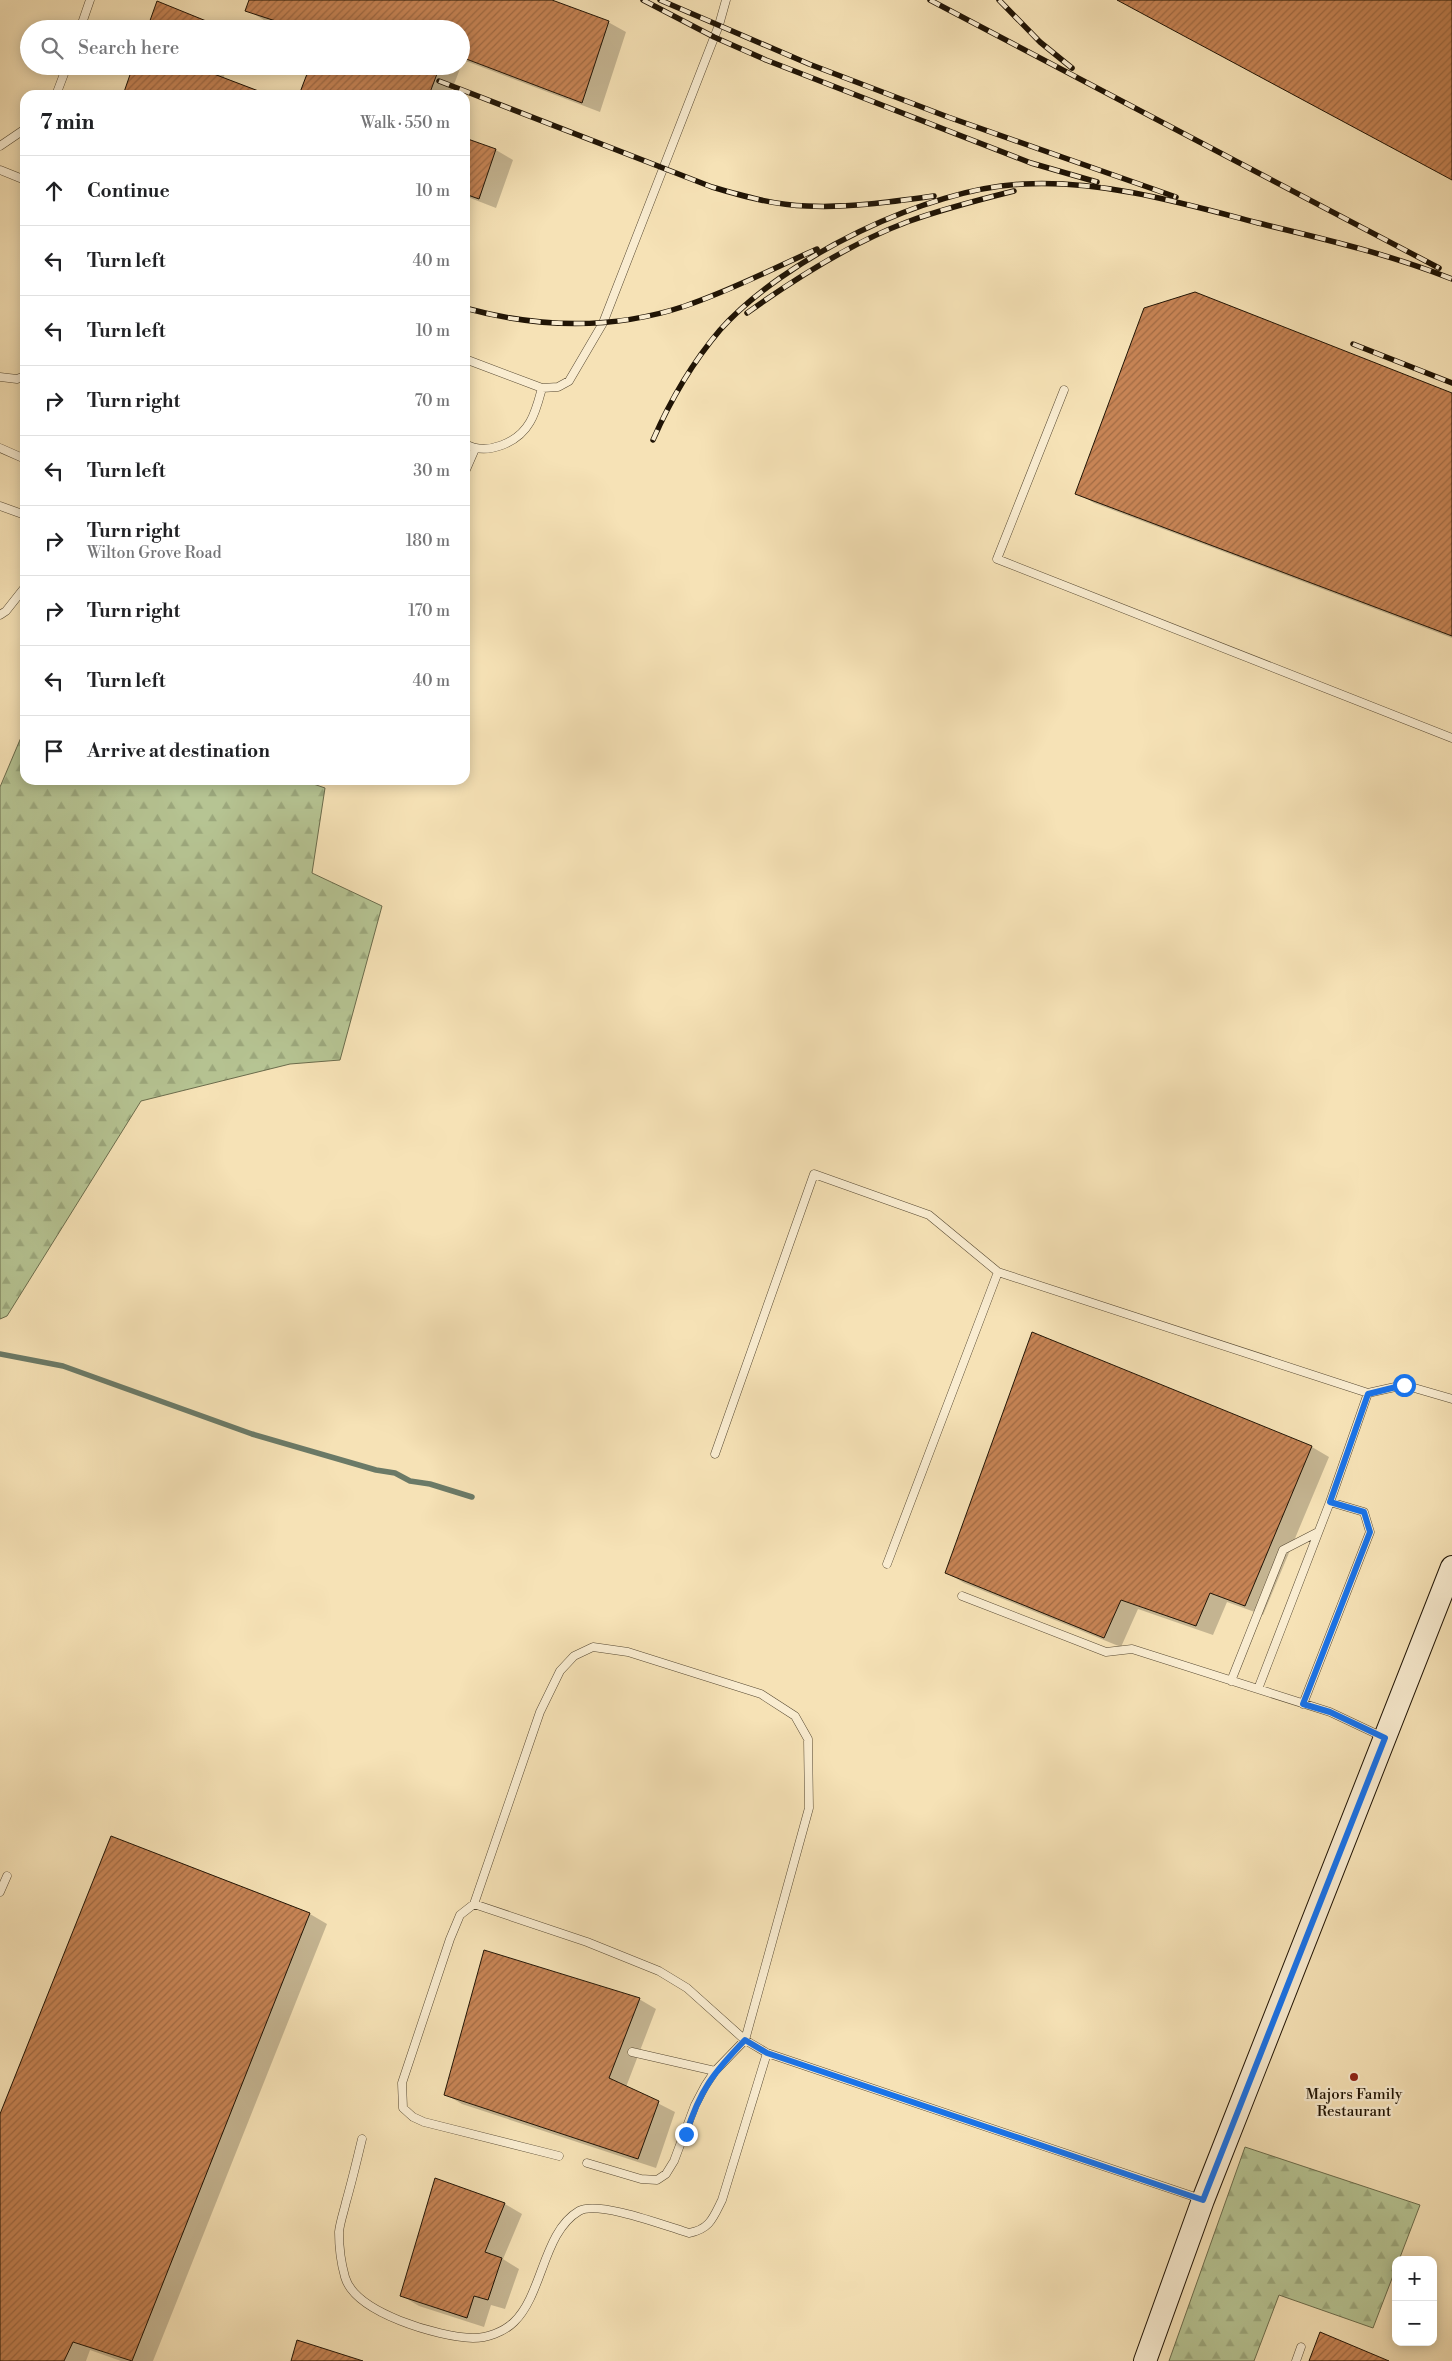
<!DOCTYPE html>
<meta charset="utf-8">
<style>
:root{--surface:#fff;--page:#f6f6f6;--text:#202124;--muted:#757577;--line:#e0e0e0}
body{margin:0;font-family:"Libre Bodoni",serif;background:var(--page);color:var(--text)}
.controls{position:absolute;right:15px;bottom:15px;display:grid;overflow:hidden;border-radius:10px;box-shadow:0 2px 12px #0003}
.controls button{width:45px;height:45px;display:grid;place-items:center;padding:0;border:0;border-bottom:1px solid var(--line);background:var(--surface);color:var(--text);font:25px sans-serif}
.stop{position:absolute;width:15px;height:15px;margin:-11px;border:4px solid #1a73e8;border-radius:50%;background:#fff}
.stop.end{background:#1a73e8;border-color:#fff;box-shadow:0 1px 5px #0008}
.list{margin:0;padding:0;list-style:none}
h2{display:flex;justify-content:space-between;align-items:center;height:65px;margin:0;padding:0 20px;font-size:21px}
h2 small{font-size:16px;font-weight:400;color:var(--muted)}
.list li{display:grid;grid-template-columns:32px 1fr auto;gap:15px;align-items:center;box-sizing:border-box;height:70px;padding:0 20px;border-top:1px solid var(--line)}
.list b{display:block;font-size:19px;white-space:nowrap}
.list p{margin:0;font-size:16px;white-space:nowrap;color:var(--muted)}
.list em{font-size:16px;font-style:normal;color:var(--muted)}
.icon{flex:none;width:28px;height:28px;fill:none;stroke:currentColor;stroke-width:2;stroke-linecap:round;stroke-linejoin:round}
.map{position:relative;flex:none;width:1452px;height:2361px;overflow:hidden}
.search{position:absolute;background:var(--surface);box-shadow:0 2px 12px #0003;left:20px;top:20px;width:450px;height:55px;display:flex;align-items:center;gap:12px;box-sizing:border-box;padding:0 18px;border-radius:28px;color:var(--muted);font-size:19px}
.panel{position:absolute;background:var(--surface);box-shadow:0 2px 12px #0003;left:20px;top:90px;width:450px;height:695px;border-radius:15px}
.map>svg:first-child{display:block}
.forest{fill:url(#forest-firs);stroke:#6b6c4c}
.shadow{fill:#0003}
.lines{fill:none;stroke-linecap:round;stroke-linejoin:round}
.stream{stroke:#6b7a67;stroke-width:5.5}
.building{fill:url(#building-hatch);stroke:#201405}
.lane-casing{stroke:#564831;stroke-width:9}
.secondary-casing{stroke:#201405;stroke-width:24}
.lane{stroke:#f9ecd0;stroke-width:8}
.secondary{stroke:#f9ecd0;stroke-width:22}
.rail-casing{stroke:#201405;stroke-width:5.5}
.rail{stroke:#f9ecd0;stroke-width:4;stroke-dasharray:11;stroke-linecap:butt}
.route{stroke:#1a73e8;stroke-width:6}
.poi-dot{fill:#8f2418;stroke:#f9ecd0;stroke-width:2}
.labels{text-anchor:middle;stroke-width:4.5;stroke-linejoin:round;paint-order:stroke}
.poi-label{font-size:15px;fill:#201405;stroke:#f9ecd0}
</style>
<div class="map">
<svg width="1452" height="2361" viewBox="0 0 1452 2361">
<defs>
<pattern id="forest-firs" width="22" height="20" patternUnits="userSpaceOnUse" patternTransform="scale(1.25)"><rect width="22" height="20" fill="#b6c493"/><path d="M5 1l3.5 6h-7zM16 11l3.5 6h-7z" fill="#9ca87d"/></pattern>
<pattern id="building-hatch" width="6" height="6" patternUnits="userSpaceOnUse" patternTransform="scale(1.25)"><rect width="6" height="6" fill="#c78455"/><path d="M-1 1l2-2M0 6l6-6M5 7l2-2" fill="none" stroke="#a16b44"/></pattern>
</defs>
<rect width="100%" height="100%" fill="#f6e2b6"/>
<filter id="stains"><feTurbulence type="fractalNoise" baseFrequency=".004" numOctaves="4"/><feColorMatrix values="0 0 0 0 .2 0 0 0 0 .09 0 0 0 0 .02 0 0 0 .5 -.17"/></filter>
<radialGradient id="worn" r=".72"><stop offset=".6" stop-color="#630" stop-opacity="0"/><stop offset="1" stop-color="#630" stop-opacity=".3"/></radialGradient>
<path class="forest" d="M25,728v52h277l23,8 -13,85 70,33 -42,154 -50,4 -149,37 -134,215 -7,3v-532z
M1245,2147l175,58 -21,55h-3v8l-23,60 -94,-33 -25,66h-85z"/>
<path class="shadow" d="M250,0h298l60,22 18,10 -26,80 -137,-52 -2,5v-36h-171l-26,-9 -17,-10z
M134,66h94l-5,13 42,16h-141z
M312,66h149l-11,29h-149z
M465,139l31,11 17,10 -17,48 -31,-12z
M1452,394v244l-358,-135 -17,-10z
M1312,1447l17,10 -66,158 -36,-13 -14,33 -75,-26 -17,38 -157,-64 -17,-10z
M111,1838l199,76 17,10 -174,437h-32l-31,-11 -4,11h-86v-243z
M639,1999l17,10 -30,78 49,25 -19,56 -194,-64 -17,-10z
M435,2180l70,24 17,10 -19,45 16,10 -14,40 -14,-4 -7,22 -65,-21 -17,-10z"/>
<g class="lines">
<path class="stream" d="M0,1354l63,12 189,68 124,36 19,3 15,8 20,3 42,13"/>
</g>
<path class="building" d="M249,0h303l57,21 -27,82 -121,-46v-28h-161l-55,-18z
M1117,0h335v180z
M157,1l64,26v2h-74z
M133,66h74l-1,5 63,24h-146z
M310,66h130l-11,29h-130z
M465,138l31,11 -17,50 -14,-5z
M1195,292l257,101v243l-377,-142 69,-186z
M1032,1332l280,114 -67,160 -35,-13 -14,33 -75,-26 -17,38 -159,-65z
M111,1836l199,77 -178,448 -59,-19 -9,19h-64v-247z
M484,1950l156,48 -31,80 50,23 -21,58 -194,-64z
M435,2178l70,25 -20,49 17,6 -14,42 -14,-4 -7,22 -67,-22z
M1320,2332l69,29h-80z
M297,2340l66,21h-72z"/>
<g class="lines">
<defs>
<path id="lane" d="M80,29l10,-29
M56,95l11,-29
M0,146l25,-17
M0,170l25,10
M465,359l77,29c-3,11 -6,24 -12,34 -12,21 -43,34 -65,22
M0,377l17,2 8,-3
M542,388l16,-1 11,-6 34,-58 116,-298 7,-25
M1064,390l-67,169 455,179
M0,448l25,11
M465,472l10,-23
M0,506l25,9
M0,615l6,-4 19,-24
M715,1454l99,-280 115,41 69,57
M1330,1502l38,-109
M887,1564l111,-292 370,121 36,-8 48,14
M962,1596l144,56 26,-3 198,63 53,25
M1231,1681l52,-131 35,-18
M1258,1689l72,-187 34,10 6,20 -67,172
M0,1892l7,-16
M474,1904l66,-192 20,-41 14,-15 19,-9 35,5 133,42 34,22 13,23 1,69 -64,232 -30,31 -10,15 -10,19 -21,56 -8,13 -9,6 -16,-1 -54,-16
M632,2052l83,19
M362,2139c-5,21 -10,42 -16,63 -2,9 -6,20 -7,30 0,14 2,31 6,45 10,36 94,60 128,61 14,0 31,-6 41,-16 29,-28 29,-90 65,-111 19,-11 87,15 110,22 21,-4 24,-15 33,-33l45,-147
M559,2156l-135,-34 -11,-5 -10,-9 -1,-25 48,-144 10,-24 14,-11 113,38 72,29 28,17 58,52 22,13 434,146
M1296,2361l5,-14"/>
<path id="secondary" d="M1145,2361l58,-161 249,-633"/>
</defs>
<use href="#lane" class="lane-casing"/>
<use href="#secondary" class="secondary-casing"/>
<use href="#lane" class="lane"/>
<use href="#secondary" class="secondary"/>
<defs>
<path id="rail" d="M643,0l71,37 52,23 265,103 66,19
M660,0l149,64 139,53 228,80
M930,0l509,268
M999,0l41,42 32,26
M439,81l273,106c31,9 62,18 95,19 42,2 84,-4 127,-10
M465,308c73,20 148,22 220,-2 45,-15 89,-38 132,-57
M747,313c49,-35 104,-70 160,-91 35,-13 71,-22 107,-31
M1353,344l99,39
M653,440c17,-39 39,-77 67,-110 64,-72 207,-142 304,-146 79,-4 158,19 234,39 66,16 131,31 194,56"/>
</defs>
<use href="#rail" class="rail-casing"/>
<use href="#rail" class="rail"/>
</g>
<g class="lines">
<path class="route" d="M686,2134c14,-44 27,-61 59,-94l22,13 436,147 182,-462 -55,-26 -27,-8 67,-172 -6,-20 -34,-10 38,-108 36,-9"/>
</g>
<circle class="poi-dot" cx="1354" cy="2077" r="5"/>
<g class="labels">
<g class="poi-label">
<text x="1354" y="2099">Majors Family<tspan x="1354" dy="17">Restaurant</tspan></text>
</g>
</g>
<rect width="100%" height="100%" filter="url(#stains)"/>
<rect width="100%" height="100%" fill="url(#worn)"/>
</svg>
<div class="controls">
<button>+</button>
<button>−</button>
</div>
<div class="stop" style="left:1404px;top:1385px"></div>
<div class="stop end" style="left:686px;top:2134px"></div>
<div class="search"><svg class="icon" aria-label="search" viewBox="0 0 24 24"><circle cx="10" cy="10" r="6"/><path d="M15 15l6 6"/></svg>Search here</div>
<section class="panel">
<h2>7 min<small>Walk · 550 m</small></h2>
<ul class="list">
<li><svg class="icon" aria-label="ahead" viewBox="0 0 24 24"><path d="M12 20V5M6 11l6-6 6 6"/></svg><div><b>Continue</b></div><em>10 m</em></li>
<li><svg class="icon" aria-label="left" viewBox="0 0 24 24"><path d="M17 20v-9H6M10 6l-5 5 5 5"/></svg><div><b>Turn left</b></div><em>40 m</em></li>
<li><svg class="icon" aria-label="left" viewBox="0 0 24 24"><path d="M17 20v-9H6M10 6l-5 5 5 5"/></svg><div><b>Turn left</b></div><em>10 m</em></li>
<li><svg class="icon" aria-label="right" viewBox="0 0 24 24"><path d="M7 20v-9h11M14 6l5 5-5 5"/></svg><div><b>Turn right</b></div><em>70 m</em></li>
<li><svg class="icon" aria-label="left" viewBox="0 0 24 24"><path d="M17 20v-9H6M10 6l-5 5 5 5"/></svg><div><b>Turn left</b></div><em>30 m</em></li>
<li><svg class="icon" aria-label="right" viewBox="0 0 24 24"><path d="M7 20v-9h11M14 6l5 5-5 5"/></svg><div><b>Turn right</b><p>Wilton Grove Road</p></div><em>180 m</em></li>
<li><svg class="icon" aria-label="right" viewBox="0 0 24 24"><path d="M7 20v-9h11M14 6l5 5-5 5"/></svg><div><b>Turn right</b></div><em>170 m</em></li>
<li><svg class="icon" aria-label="left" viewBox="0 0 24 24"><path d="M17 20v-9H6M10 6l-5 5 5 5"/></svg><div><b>Turn left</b></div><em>40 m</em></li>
<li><svg class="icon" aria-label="arrive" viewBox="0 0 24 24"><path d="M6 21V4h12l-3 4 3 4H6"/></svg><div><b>Arrive at destination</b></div></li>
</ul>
</section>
</div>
